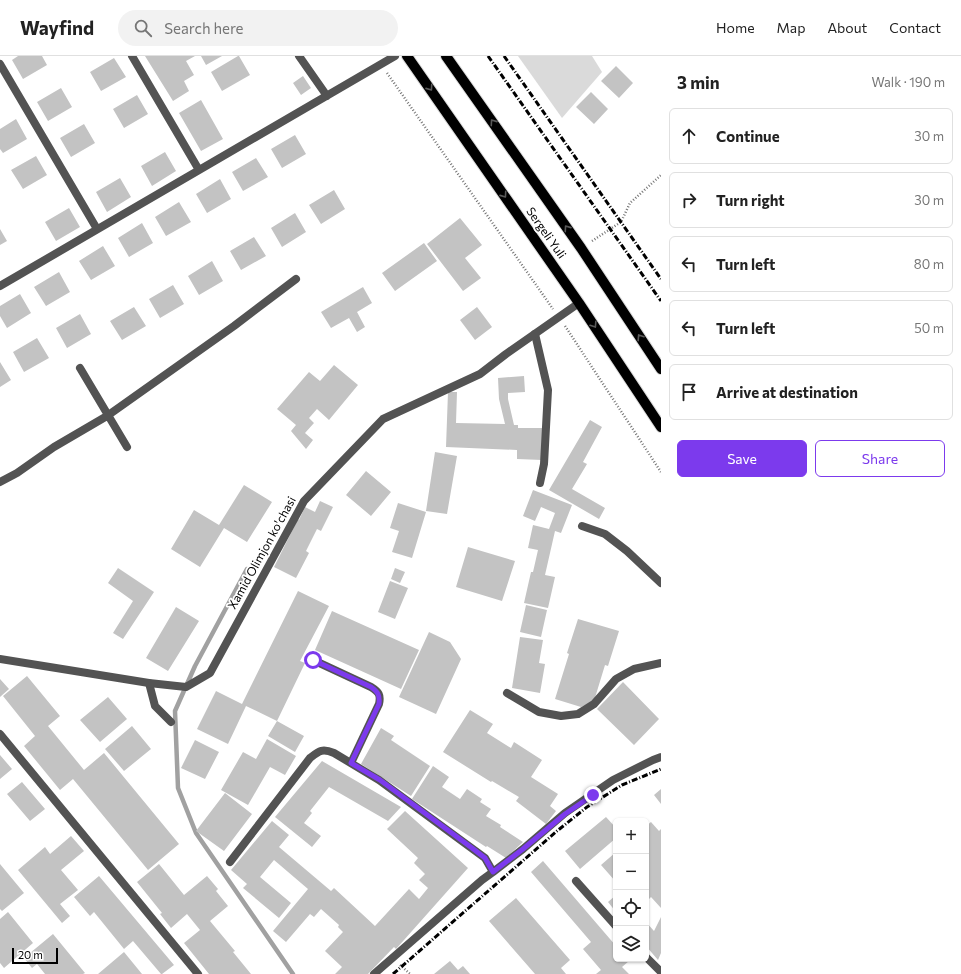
<!DOCTYPE html>
<meta charset="utf-8">
<style>
:root{--surface:#fff;--page:#f2f2f2;--text:#222;--muted:#767676;--line:#e0e0e0;--accent:#7c3aed}
body{margin:0;font-family:Commissioner,sans-serif;background:var(--page);color:var(--text)}
.controls{position:absolute;right:12px;bottom:12px;display:grid;overflow:hidden;border-radius:6px;box-shadow:0 1px 3px #0004}
.controls button{width:36px;height:36px;display:grid;place-items:center;padding:0;border:0;border-bottom:1px solid var(--line);background:var(--surface);color:var(--text);font:20px sans-serif}
.scale{position:absolute;left:12px;bottom:10px;width:46px;box-sizing:border-box;padding-left:4px;border:2px solid #000;border-top:0;font-size:11px;line-height:14px;white-space:nowrap;color:#000;-webkit-text-stroke:3px #fff;paint-order:stroke}
.stop{position:absolute;width:12px;height:12px;margin:-9px;border:3px solid #7c3aed;border-radius:50%;background:#fff}
.stop.end{background:#7c3aed;border-color:#fff;box-shadow:0 1px 4px #0008}
.list{margin:0;padding:0;list-style:none}
h2{display:flex;justify-content:space-between;align-items:center;height:52px;margin:0;padding:0 16px;font-size:17px}
h2 small{font-size:13px;font-weight:400;color:var(--muted)}
.list li{display:grid;grid-template-columns:26px 1fr auto;gap:12px;align-items:center;box-sizing:border-box;height:56px;margin:0 8px 8px;padding:0 8px;border:1px solid var(--line);border-radius:6px}
.list b{display:block;font-size:15px;white-space:nowrap}
.list em{font-size:13px;font-style:normal;color:var(--muted)}
.actions{display:flex;gap:8px;padding:12px 16px}
.actions a{flex:1;padding:9px 0;border:1px solid var(--accent);border-radius:6px;text-align:center;font-size:14px;color:var(--accent)}
.actions .main{background:var(--accent);color:#fff}
.icon{flex:none;width:22px;height:22px;fill:none;stroke:currentColor;stroke-width:2;stroke-linecap:round;stroke-linejoin:round}
.map{position:relative;flex:none;width:661px;height:918px;overflow:hidden}
header{display:flex;align-items:center;gap:24px;box-sizing:border-box;height:56px;padding:0 20px;background:var(--surface);border-bottom:1px solid var(--line)}
header strong{font-size:19px}
nav{display:flex;gap:22px;margin-inline-start:auto;font-size:14px}
.search{width:280px;height:36px;background:var(--page);display:flex;align-items:center;gap:10px;box-sizing:border-box;padding:0 14px;border-radius:22px;color:var(--muted);font-size:15px}
main{display:flex}
aside{flex:1;background:var(--surface)}
.map>svg:first-child{display:block}
.green{fill:#dadada}
.lines{fill:none;stroke-linecap:round;stroke-linejoin:round}
.stream{stroke:#a1a1a1;stroke-width:4.5}
.building{fill:#c3c3c3}
.primary-casing{stroke:#dbdbdb;stroke-width:12}
.path{stroke:#757575;stroke-width:2.5;stroke-dasharray:1 2;stroke-linecap:butt}
.service{stroke:#535353;stroke-width:8}
.minor{stroke:#535353;stroke-width:8}
.primary{stroke:#000;stroke-width:10}
.rail{stroke:#000;stroke-width:3;stroke-dasharray:6 2 1 2;stroke-linecap:butt}
.oneway{stroke:#595959}
.route{stroke:#7c3aed;stroke-width:5}
.labels{text-anchor:middle;stroke-width:3.5;stroke-linejoin:round;paint-order:stroke}
.street-label{font-size:12px;fill:#000;stroke:#fff}
</style>
<header>
<strong>Wayfind</strong>
<div class="search"><svg class="icon" aria-label="search" viewBox="0 0 24 24"><circle cx="10" cy="10" r="6"/><path d="M15 15l6 6"/></svg>Search here</div>
<nav><a>Home</a><a>Map</a><a>About</a><a>Contact</a></nav>
</header>
<main>
<div class="map">
<svg width="661" height="918" viewBox="0 0 661 918">
<rect width="100%" height="100%" fill="#fff"/>
<path class="green" d="M518,0h74l10,16 -40,46z"/>
<g class="lines">
<path class="stream" d="M247,513l-52,97 -20,45 3,77 18,45 97,141"/>
</g>
<path class="building" d="M18,0h24l5,9 -24,14 -11,-19z
M145,0h50l-9,5 8,14 -10,6 5,10 -16,10z
M201,0h21l-16,9z
M238,0h1l11,19 -28,16 -11,-19z
M114,2l12,19 -25,14 -11,-19z
M616,10l17,17 -14,15 -18,-17z
M303,20l8,12 -10,7 -8,-12z
M61,32l11,19 -24,14 -11,-19z
M591,36l17,17 -14,15 -18,-17z
M137,39l11,19 -24,14 -11,-19z
M201,44l22,39 -22,12 -22,-38z
M16,63l11,20 -24,14 -3,-4v-20z
M84,68l11,19 -24,14 -11,-19z
M295,79l11,19 -24,14 -11,-19z
M165,96l11,19 -24,15 -11,-20z
M36,100l11,19 -24,14 -12,-19z
M256,102l12,19 -25,14 -11,-19z
M120,122l11,19 -24,15 -11,-20z
M220,123l11,20 -24,14 -11,-19z
M334,134l11,19 -24,15 -12,-19z
M179,146l12,20 -25,14 -11,-19z
M69,152l11,19 -24,14 -11,-19z
M295,157l11,19 -24,15 -11,-19z
M460,162l22,27 -17,13 16,20 -18,13 -36,-47z
M142,167l11,20 -24,14 -11,-19z
M0,173l7,12 -7,4z
M254,181l12,19 -25,14 -11,-19z
M424,187l13,18 -42,30 -13,-18z
M103,190l12,20 -24,14 -12,-19z
M212,205l11,20 -24,14 -11,-19z
M59,216l11,20 -24,14 -12,-19z
M173,229l11,19 -24,14 -11,-19z
M363,231l9,16 -15,9 8,15 -8,5 -8,-14 -18,10 -10,-16z
M20,238l11,19 -24,15 -7,-12v-10z
M134,251l12,19 -24,14 -12,-19z
M477,251l15,20 -17,13 -15,-20z
M80,258l11,20 -24,14 -11,-20z
M37,282l12,20 -25,14 -11,-20z
M0,306l11,18 -11,7z
M334,309l24,20 -29,35 -12,-11 -8,9 5,5 -9,10 8,7 -7,9 -15,-18 5,-6 -19,-16 32,-37 11,9z
M524,320l1,16 -17,1v6l6,26h4v3h25l-1,32 -25,-1v-9l-71,-3 2,-55h9l-1,31 49,1 -6,-25 -1,-21z
M590,364l12,7 -19,35 4,2 -15,25 33,19 -6,11 -50,-29z
M435,396l22,4 -10,58 -21,-3z
M366,415l25,21 -20,24 -25,-21z
M244,429l28,17 -25,40 -23,-14 -24,39 -29,-18 23,-39 25,15z
M533,434l39,15 -11,28 -6,-2 -10,44 10,2 -7,31 -24,-5 7,-31h2l5,-22 -10,-2 5,-23 16,4 6,-16 -14,-6 -6,14 -12,-5z
M320,445l13,6 -12,24 -4,-2 -11,22 3,2 -13,25 -22,-11 24,-48 1,1 6,-13 10,5z
M398,447l28,9 -14,46 -20,-6 7,-21 -9,-3z
M468,491l47,14 -13,40 -46,-14z
M118,512l36,24 -31,47 -10,-6 20,-32 -25,-18z
M395,512l10,4 -5,11 -9,-4z
M390,525l18,7 -13,31 -17,-7z
M298,535l31,15 -29,55 5,2 -28,58 -31,-15 -18,38 -31,-15 19,-38 26,13z
M526,549l21,5 -6,27 -21,-5z
M176,551l23,14 -31,50 -22,-13z
M332,555l87,39 -18,39 -86,-39z
M578,563l41,12 -11,35 -3,-1 -11,36 -13,6 -26,-8 14,-45 -2,-1z
M429,576l21,10 11,17 -25,55 -37,-17z
M520,581l23,3 -4,23 6,1 -5,29 -28,-5z
M27,620l33,40 -12,10 36,44 20,-17 75,91 -31,26 -75,-91 -13,11 -36,-44 11,-10 -32,-40z
M0,623l9,10 -9,8z
M623,626l36,37 -25,26 -37,-36z
M108,641l19,22 -27,23 -20,-22z
M470,654l23,14 -6,9 24,15 3,-6 28,18 -11,17 27,17 -8,12 6,5 -10,13 -30,-23 3,-4 -27,-16 -1,1 -48,-30z
M277,665l27,15 -9,16 -27,-16z
M132,670l19,23 -27,22 -19,-22z
M381,672l13,8 -3,4 39,26 -19,30 -50,-32z
M267,683l29,17 -11,19 -15,-8 -22,38 -27,-15 22,-38 13,7z
M195,684l24,12 -14,27 -24,-11z
M0,699l12,14 -12,10z
M322,705l79,46 -13,14 -59,-34 -19,24 2,2 -8,10 17,13 -9,11 -37,-30z
M433,710l16,11 -7,10 18,12 7,-10 15,10 -2,3 11,7 -5,7 15,9 -1,2 23,15 -17,16 -19,-12 -1,1 -74,-48z
M22,726l23,27 -15,12 -23,-27z
M661,733v15l-7,-9z
M225,737l27,21 -28,37 -28,-20z
M405,755l63,57 -72,81 -2,-2 -26,27h-33l7,-7 -17,-16 18,-19 -5,-5 1,-2 -18,-16 -7,8 -4,-3 -24,28 -13,-11 35,-42 -34,-29 -14,17 31,26 -12,15 -36,-30 4,-4 -16,-14 41,-49 17,14 -10,12 52,44 3,-3 41,38 34,-37 10,10 9,-11 -9,-8 6,-6 -11,-11 4,-5 -31,-29z
M606,761l10,11v10l-36,31 -15,-18z
M651,766l8,9 2,-2v79l-10,-11 -5,5v-76z
M71,780l13,15 -23,19 17,20 -18,14 10,12 -8,7 -44,-53 27,-23 5,7z
M616,796v30l-15,-17z
M543,805l73,85v13h11l2,2 -7,6 7,7h-33l5,-4 -18,-21 8,-7 -60,-70z
M0,808l24,29 -22,18 -2,-2z
M159,808l25,31 23,-19 11,13 -2,2 12,15 -18,15 25,30 -2,1 18,22h-42l-25,-31 16,-13 -13,-16 -16,14 -11,-14 2,-1 -25,-31z
M99,820l75,89 -12,9h-1l-28,-33 -9,8 -30,-37 -4,4 -16,-19z
M616,839v17l-8,-10z
M516,842l54,62 -9,8 5,6h-31l-46,-53z
M8,856l25,31 -29,25 -4,-5v-44z
M661,861v36l-3,7 -12,-14v-24l8,9z
M53,878l32,39 -2,1h-38l-8,-10 -5,4 -8,-10z
M124,896l18,22h-44z
M450,905l8,9 5,-4 7,8h-36z"/>
<g class="lines">
<defs>
<path id="primary" d="M407,0l172,247 82,124
M446,0l135,192 80,121"/>
</defs>
<use href="#primary" class="primary-casing"/>
<path class="path" d="M387,17l166,236
M592,185l29,-19 9,-19 31,-28
M565,270l96,146
M400,909l10,9"/>
<path class="service" d="M535,278l13,56 -4,74 -4,19
M582,470l23,8 22,17 34,32
M313,604l58,27c8,5 10,8 8,17l-28,59
M149,627l6,23 16,16
M507,637l32,19 22,4 17,-2 16,-10 22,-25 18,-10 27,-6
M230,806l80,-104c9,-7 12,-10 24,-5l45,27 106,78 8,14 -11,8 -108,94
M493,816l30,-23 42,-36 48,-33 40,-20 8,-3
M576,825l40,45
M646,901l15,15"/>
<path class="minor" d="M132,0l67,114
M299,0l28,40
M0,8l97,165
M0,230l395,-230
M80,312l47,79
M0,426l17,-9 37,-26 53,-31 127,-90 62,-47
M0,603l149,24 37,4 24,-14 94,-172 79,-82 97,-45 26,-20 73,-51
M0,678l198,240"/>
<use href="#primary" class="primary"/>
<path class="rail" d="M488,0l173,245
M504,0l157,223
M393,918l164,-143 30,-24 35,-22 39,-16"/>
</g>
<defs><path id="oneway-chevron" d="M-2-3.5L2.5 0L-2 3.5" fill="none" stroke-width="1.6" stroke-linecap="round" stroke-linejoin="round"/></defs>
<g class="oneway">
<use href="#oneway-chevron" transform="translate(430 32) rotate(55)"/>
<use href="#oneway-chevron" transform="translate(493 66) rotate(-125)"/>
<use href="#oneway-chevron" transform="translate(504 139) rotate(55)"/>
<use href="#oneway-chevron" transform="translate(567 172) rotate(-125)"/>
<use href="#oneway-chevron" transform="translate(594 269) rotate(57)"/>
<use href="#oneway-chevron" transform="translate(640 281) rotate(-123)"/>
</g>
<g class="lines">
<path class="route" d="M313,604l58,27c7,5 9,8 8,17l-28,59 29,17 92,68 13,10 8,14 30,-23 42,-35 28,-19"/>
</g>
<g class="labels">
<g class="street-label">
<text transform="translate(546 177) rotate(55)" y="4">Sergeli Yuli</text>
<text transform="translate(262 497) rotate(-61)" y="4">Xamid Olimjon ko'chasi</text>
</g>
</g>
</svg>
<div class="controls">
<button>+</button>
<button>−</button>
<button><svg class="icon" aria-label="locate" viewBox="0 0 24 24"><circle cx="12" cy="12" r="6"/><path d="M12 2v4M12 18v4M2 12h4M18 12h4"/></svg></button>
<button><svg class="icon" aria-label="layers" viewBox="0 0 24 24"><path d="M12 4l9 5-9 5-9-5zM3 14l9 5 9-5"/></svg></button>
</div>
<div class="scale">20 m</div>
<div class="stop" style="left:313px;top:604px"></div>
<div class="stop end" style="left:593px;top:739px"></div>
</div>
<aside>
<h2>3 min<small>Walk · 190 m</small></h2>
<ul class="list">
<li><svg class="icon" aria-label="ahead" viewBox="0 0 24 24"><path d="M12 20V5M6 11l6-6 6 6"/></svg><div><b>Continue</b></div><em>30 m</em></li>
<li><svg class="icon" aria-label="right" viewBox="0 0 24 24"><path d="M7 20v-9h11M14 6l5 5-5 5"/></svg><div><b>Turn right</b></div><em>30 m</em></li>
<li><svg class="icon" aria-label="left" viewBox="0 0 24 24"><path d="M17 20v-9H6M10 6l-5 5 5 5"/></svg><div><b>Turn left</b></div><em>80 m</em></li>
<li><svg class="icon" aria-label="left" viewBox="0 0 24 24"><path d="M17 20v-9H6M10 6l-5 5 5 5"/></svg><div><b>Turn left</b></div><em>50 m</em></li>
<li><svg class="icon" aria-label="arrive" viewBox="0 0 24 24"><path d="M6 21V4h12l-3 4 3 4H6"/></svg><div><b>Arrive at destination</b></div></li>
</ul>
<div class="actions"><a class="main">Save</a><a>Share</a></div>
</aside>
</main>
